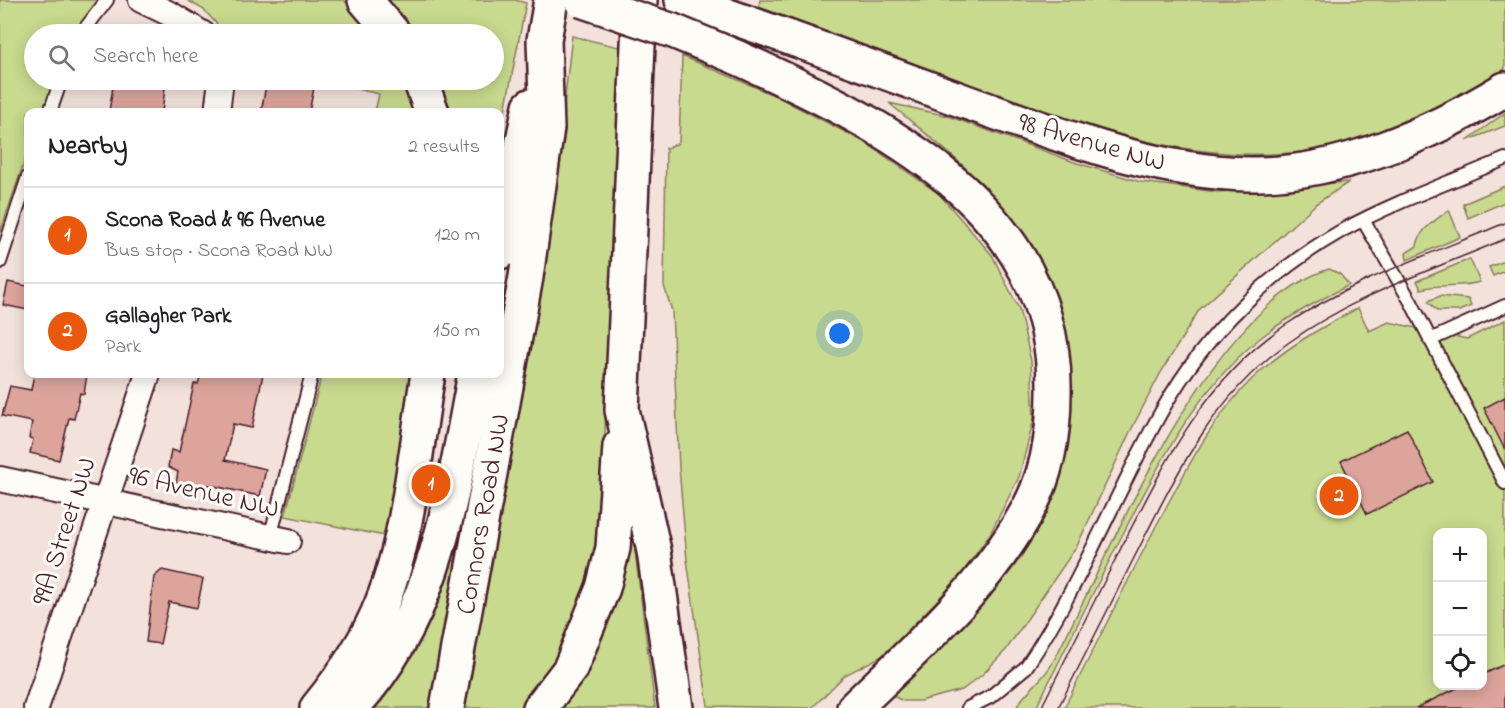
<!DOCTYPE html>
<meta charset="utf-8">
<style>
:root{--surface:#fff;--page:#f2f2f2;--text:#202124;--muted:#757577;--line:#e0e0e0;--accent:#ea580c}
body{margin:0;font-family:"Indie Flower",sans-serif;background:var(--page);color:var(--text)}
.controls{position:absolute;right:18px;bottom:18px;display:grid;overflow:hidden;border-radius:12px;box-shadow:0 3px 15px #0003}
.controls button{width:54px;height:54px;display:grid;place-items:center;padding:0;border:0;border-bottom:2px solid var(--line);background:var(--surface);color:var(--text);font:30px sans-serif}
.you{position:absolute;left:840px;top:334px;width:21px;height:21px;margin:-15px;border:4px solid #fff;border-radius:50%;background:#1a73e8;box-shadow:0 0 0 9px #1a73e833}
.badge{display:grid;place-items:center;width:39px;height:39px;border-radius:50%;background:var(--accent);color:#fff;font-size:20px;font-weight:700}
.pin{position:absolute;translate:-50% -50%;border:3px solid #fff;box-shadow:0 2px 6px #0006}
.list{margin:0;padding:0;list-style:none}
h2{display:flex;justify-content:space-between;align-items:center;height:78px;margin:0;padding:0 24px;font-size:26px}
h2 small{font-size:20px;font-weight:400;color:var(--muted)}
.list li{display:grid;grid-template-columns:39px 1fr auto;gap:18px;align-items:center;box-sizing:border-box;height:96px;padding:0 24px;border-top:2px solid var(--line)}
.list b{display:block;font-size:22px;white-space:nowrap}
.list p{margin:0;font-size:20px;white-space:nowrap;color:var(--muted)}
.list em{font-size:20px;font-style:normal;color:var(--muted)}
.icon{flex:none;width:33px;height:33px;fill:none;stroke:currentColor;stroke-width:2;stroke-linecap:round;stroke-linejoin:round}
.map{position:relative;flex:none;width:1505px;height:708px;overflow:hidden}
.search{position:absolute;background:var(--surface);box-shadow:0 3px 15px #0003;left:24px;top:24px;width:480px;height:66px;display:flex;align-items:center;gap:15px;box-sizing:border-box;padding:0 21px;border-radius:33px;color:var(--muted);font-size:22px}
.panel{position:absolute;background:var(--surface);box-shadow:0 3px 15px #0003;left:24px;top:108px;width:480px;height:270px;border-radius:12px}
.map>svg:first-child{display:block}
.green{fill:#c8da8e;stroke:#897c5c;stroke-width:1.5;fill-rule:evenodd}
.building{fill:#dda49c;stroke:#4a1f2b;stroke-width:1.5}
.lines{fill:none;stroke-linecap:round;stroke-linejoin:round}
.service-casing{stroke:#4a1f2b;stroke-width:16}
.minor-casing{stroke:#4a1f2b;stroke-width:28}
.secondary-casing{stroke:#4a1f2b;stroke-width:38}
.service{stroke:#fdfcf7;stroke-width:12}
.minor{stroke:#fdfcf7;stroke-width:24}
.secondary{stroke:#fdfcf7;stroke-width:33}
.tram{stroke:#4a1f2b;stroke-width:1.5}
.secondary-bridge-casing{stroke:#4a1f2b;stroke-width:38;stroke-linecap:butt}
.secondary-bridge{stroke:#fdfcf7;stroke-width:33}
.labels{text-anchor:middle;stroke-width:6;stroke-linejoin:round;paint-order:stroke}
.street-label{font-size:27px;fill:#4a1f2b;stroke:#fdfcf7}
</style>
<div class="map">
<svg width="1505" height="708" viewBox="0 0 1505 708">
<rect width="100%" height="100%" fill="#f3e2dc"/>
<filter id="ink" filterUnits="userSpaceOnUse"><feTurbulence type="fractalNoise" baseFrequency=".0167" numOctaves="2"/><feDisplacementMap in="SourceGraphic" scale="12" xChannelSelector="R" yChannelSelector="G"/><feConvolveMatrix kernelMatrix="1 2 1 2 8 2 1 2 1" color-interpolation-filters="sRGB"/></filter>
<g filter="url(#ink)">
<path class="green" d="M0,0h107l-26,34h-47v46h23l-15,32h-14v39l-28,82z
M187,0h157l31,34h-149l-22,-24z
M385,0h130l11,3 -26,133v-24h-54l-11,-32h59v-46h-83z
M760,0h745v69c-56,35 -115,69 -182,80 -125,21 -240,-23 -356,-65 -69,-26 -139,-51 -208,-77z
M572,36l51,12 -22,466c-14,75 -30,136 -82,194h-59l90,-483z
M682,56l96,41 88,46 73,51 53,61 27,54 12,52 3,58 -15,58 -29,57 -32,45 -74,76 -39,20 -33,33 -104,-2 -21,-146 -8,-92 -7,-157 -8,-25 2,-138 13,-5z
M319,80h83l13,32h-40l4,-18z
M889,103l59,13 129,47 64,19 76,10 132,-10 -32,21 -118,107 -39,64 -31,60 -52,112 -71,104 -23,24 -21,16 -42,11h-17l-12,-6v-5c41,-37 84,-74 119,-118 80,-103 83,-251 2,-354 -35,-45 -80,-79 -123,-115z
M1505,113v13l-39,15z
M1505,186v16l-37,16 -5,-14z
M1449,210l11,27 -53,23 -1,-7 11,-7c3,-18 18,-25 32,-36z
M1470,259l10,23c-20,6 -39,1 -59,7l-4,-8z
M1505,261v10l-12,5 -4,-9z
M1329,269l11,5 9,11c-31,16 -62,32 -90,54 -62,51 -97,119 -133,189 -31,60 -60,120 -90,180h-20c8,-16 28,-28 37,-46 58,-109 153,-354 276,-393z
M1440,296l28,3 3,7 -12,5h-22l-9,-10z
M1358,308l11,23 20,-9 78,17 38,-19v388h-441c30,-60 60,-120 91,-180 28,-52 54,-107 97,-149 31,-30 68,-51 106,-71zM1438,532h44v154h-44z
M322,374h91l-28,162 -100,-20z
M629,535l4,1 22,172h-96z
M451,560l5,1 -23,147h-62z"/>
<path class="building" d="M114,80h52l-4,32h-53z
M267,80l47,8 -5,24h-48z
M8,282l20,4v24l-25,-5z
M34,374h53l-3,20 -4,-1 -6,26 -5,-1 -10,42 -29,-7 3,-14 -4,-1 3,-16 -30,-6 8,-30 21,4z
M201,374h62l-11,54 -19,-4 -8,36 41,9 -6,27 -51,-11 -1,4 -32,-6 2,-11 -10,-5 3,-17 8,2 15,-68h4z
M1505,397v53l-21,-42z
M1407,429l26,53 -66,32 -26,-53z
M162,570l41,9 -6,29 -28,-6 -9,42 -14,-2 8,-65z
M1505,664v44h-89l45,-22h21v-11z"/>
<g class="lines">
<defs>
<path id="service" d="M81,34l26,-34
M50,112l11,-32
M1363,220l48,82 94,181
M0,262l28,-85
M1430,340l75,-34
M270,538l42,-164
M968,708l22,-11 36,-30c54,-80 90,-176 138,-260 42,-74 105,-135 179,-177 51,-28 108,-48 162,-71"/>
<path id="minor" d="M141,0l29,14 33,20
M217,112l4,-32
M0,479l288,62
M36,708l112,-334"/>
<path id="secondary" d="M365,0l29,34
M640,0l-18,410 32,141 22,157
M682,0c97,33 192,68 287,103 91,32 182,69 280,71 87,2 184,-41 256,-85
M736,57c145,66 322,150 318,336 0,43 -7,85 -29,122 -43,76 -109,133 -171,193
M420,80l12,32
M500,252l30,-146
M317,708c26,-32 50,-66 65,-105 27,-66 34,-159 46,-229
M351,708c87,-91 101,-217 124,-334
M447,708l79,-431 21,-149 -3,-88 7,-40
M540,708l30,-39 33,-81 10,-40 7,-102"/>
</defs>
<use href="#service" class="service-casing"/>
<use href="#minor" class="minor-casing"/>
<use href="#secondary" class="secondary-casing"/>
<use href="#service" class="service"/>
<use href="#minor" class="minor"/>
<use href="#secondary" class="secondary"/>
<path class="tram" d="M1041,708c26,-53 53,-105 79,-158 43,-84 83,-169 164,-224 66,-45 147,-72 221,-103
M1058,708c25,-50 51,-100 76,-150 41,-81 78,-161 154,-215 65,-47 144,-73 217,-104"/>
<defs>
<path id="secondary-bridge" d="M581,0l92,31 63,26"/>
</defs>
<use href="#secondary-bridge" class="secondary-bridge-casing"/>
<use href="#secondary-bridge" class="secondary-bridge"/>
</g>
</g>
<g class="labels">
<g class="street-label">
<text transform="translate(1092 141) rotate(16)" y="9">98 Avenue NW</text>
<text transform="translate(204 491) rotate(13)" y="9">96 Avenue NW</text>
<text transform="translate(482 514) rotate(-80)" y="9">Connors Road NW</text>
<text transform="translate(63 531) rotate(-72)" y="9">99A Street NW</text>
</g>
</g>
</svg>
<div class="controls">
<button>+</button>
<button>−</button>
<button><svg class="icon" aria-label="locate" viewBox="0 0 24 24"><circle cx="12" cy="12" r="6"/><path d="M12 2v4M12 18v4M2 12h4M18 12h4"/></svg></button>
</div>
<div class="you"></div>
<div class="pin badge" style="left:431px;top:484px">1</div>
<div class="pin badge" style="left:1339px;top:496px">2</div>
<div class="search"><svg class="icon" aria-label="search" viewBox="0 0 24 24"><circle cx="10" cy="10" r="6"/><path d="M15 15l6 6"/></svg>Search here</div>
<section class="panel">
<h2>Nearby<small>2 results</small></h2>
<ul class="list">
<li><span class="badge">1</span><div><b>Scona Road &amp; 96 Avenue</b><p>Bus stop · Scona Road NW</p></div><em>120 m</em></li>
<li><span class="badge">2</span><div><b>Gallagher Park</b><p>Park</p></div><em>150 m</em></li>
</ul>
</section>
</div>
